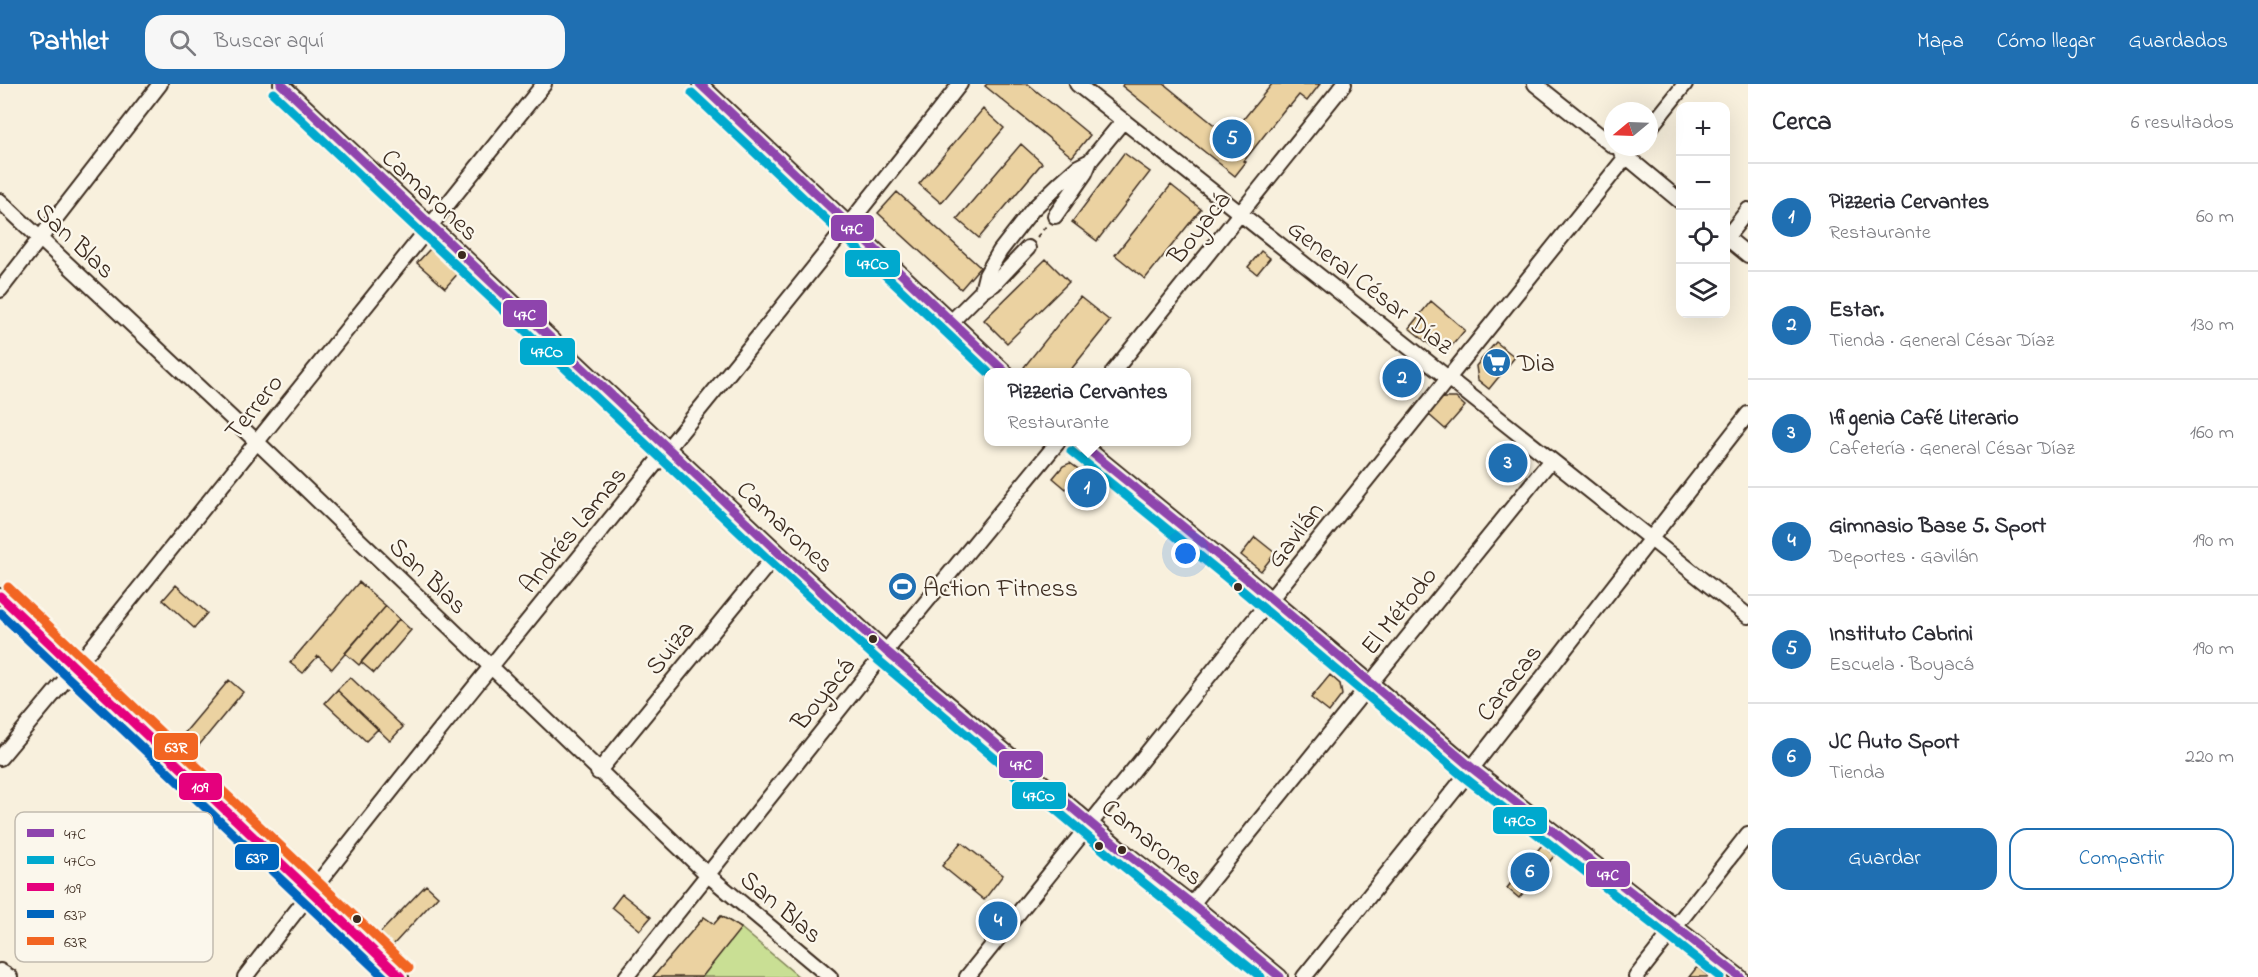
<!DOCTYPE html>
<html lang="es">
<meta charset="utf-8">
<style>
:root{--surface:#fff;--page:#f7f7f7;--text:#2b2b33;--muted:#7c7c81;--line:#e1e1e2;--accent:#1f6fb2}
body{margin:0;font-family:"Indie Flower",sans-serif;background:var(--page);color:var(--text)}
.controls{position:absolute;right:18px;top:18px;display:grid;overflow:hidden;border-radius:12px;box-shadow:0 6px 24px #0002}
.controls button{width:54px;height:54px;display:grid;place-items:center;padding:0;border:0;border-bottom:2px solid var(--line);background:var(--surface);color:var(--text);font:30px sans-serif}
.compass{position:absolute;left:1604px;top:18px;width:54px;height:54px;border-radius:50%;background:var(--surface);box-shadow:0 6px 24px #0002;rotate:251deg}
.you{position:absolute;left:1186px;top:470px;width:21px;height:21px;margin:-15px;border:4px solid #fff;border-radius:50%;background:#1a73e8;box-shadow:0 0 0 9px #1a73e833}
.badge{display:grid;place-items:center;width:39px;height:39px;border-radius:50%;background:var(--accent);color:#fff;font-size:20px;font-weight:700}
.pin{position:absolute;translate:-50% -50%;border:3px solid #fff;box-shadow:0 2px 6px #0006}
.popup{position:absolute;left:984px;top:284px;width:207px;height:78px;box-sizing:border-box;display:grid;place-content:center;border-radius:12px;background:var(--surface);filter:drop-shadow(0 2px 4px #0005);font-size:20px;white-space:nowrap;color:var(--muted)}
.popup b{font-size:22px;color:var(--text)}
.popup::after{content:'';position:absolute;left:50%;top:100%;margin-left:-12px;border:12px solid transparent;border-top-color:var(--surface)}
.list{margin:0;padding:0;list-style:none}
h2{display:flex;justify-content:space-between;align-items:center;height:78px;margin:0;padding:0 24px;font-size:26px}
h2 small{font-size:20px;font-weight:400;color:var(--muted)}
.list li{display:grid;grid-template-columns:39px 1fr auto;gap:18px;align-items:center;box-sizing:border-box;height:108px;padding:0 24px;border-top:2px solid var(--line)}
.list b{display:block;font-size:22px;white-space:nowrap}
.list p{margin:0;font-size:20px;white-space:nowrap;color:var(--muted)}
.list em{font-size:20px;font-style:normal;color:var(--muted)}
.actions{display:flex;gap:12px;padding:18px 24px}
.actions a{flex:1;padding:14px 0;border:2px solid var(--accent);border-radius:18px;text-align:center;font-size:21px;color:var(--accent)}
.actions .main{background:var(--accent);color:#fff}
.icon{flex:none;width:33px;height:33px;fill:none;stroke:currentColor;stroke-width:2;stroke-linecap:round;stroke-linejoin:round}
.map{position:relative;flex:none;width:1748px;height:893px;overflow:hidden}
header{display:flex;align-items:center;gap:36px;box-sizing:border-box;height:84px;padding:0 30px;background:var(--accent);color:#fff}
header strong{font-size:28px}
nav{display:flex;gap:33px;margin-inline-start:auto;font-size:21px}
.search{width:420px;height:54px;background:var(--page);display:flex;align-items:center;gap:15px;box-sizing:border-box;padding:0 21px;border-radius:18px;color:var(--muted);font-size:22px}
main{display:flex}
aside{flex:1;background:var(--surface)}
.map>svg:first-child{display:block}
.green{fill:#c9df94;stroke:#828459;stroke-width:1.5}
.building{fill:#ebd2a1;stroke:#3b2a1e;stroke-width:1.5}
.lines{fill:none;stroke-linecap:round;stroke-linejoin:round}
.minor-casing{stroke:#3b2a1e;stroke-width:18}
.path{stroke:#3b2a1e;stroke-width:2;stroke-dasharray:4.5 4.5;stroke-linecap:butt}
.minor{stroke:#fbf7ec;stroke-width:14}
.bus-1-casing{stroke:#fbf7ec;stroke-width:14}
.bus-2-casing{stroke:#fbf7ec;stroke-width:14}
.bus-3-casing{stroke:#fbf7ec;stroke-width:14}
.bus-4-casing{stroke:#fbf7ec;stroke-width:14}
.bus-5-casing{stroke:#fbf7ec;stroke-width:14}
.bus-1{stroke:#8e44ad;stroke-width:9}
.bus-2{stroke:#00a9ce;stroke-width:9}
.bus-3{stroke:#e5007d;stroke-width:9}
.bus-4{stroke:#0065bd;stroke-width:9}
.bus-5{stroke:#f26522;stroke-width:9}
.bus-dot{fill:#3b2a1e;stroke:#fbf7ec;stroke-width:2}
.labels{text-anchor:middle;stroke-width:4.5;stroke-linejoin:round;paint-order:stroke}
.street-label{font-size:26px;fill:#3b2a1e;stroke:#fbf7ec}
.poi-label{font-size:26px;fill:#3b2a1e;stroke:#fbf7ec;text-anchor:start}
.key{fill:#fbf7ec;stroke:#c1baae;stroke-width:1.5}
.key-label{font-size:16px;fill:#3b2a1e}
.line-badge{stroke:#fbf7ec;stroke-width:2}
.badge-label{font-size:16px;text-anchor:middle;font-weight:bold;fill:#fff}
</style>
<header>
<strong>Pathlet</strong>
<div class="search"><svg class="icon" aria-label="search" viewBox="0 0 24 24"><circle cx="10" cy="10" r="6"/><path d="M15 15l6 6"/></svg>Buscar aquí</div>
<nav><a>Mapa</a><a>Cómo llegar</a><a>Guardados</a></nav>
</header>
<main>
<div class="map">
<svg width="1748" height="893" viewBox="0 0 1748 893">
<rect width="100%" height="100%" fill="#f8f0dd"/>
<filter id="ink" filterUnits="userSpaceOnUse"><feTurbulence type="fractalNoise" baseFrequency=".0167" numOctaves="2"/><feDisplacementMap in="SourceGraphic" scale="12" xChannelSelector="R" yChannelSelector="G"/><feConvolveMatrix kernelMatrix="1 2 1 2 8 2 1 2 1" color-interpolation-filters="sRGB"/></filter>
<g filter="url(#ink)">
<path class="green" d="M721,832l20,12 58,49h-146l51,-60 10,7z"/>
<path class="building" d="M987,0h41l62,51 -18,22 -87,-71z
M1123,0h41l65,53 43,-53h48l-13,17 -8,-6 -9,11 -2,-1 -44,56 2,1 -11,14 -113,-90z
M983,25l21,19 -63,75 -22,-19z
M1021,60l21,19 -63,75 -22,-19z
M1124,69l26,19 -53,69 -25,-19z
M1171,101l30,24 -56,70 -30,-24z
M897,108l83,75 -19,22 -83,-76z
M437,165l24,21 -16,18 -28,-25 12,-13z
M1261,167l9,7 -13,16 -9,-7z
M1046,175l23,23 -62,61 -23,-23z
M1080,213l30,24 -41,51h-38l-7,-5z
M1431,217l34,29 -15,18h-16l-25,-20z
M1496,258l19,15 -26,32 -11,-9 -2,-14z
M1401,279l13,11 2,14 -9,10 -20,-17z
M1442,314h14l9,8 -20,23 -17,-15z
M1070,379l11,8 -15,18 -13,-11 10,-12z
M1086,390l15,13 -13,16 -15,-13z
M1255,453l20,16 -14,18 -20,-16z
M359,498l27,24 -54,63 -14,-13 -15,17 -13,-10z
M176,501l31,28 -13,15 -31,-28z
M386,522l13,13 -40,46 -14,-12z
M399,535l12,11 -37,43 -13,-11z
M1330,591l10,9 2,11 -13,17 -18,-14z
M350,593l53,50 -13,14 -53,-51z
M229,596l14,12 -47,57 -14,-13z
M337,606l41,39 -12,12 -41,-38z
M961,758l42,33 -19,25 -42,-34z
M1542,761l12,11 -35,42 -12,-10z
M426,801l12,11 -45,49 -13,-12z
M622,810l29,23 -11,13 -28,-23z
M721,832l20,12 -39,49h-49l51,-60 10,7z
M1697,883l11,9 -1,1h-18z"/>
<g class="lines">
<defs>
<path id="minor" d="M281,0l497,468 108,99 235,198 71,55 88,73
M700,0l305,288
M1077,0l671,532
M1535,0l78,62
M1649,45l36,-45
M1621,68l59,49
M0,117l256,240 452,434 122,102
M1055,132l30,-43 5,-12
M1726,153l22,18
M1726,154l22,-28
M0,206l160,-206
M982,207l12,-7 34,-36
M952,237l30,-30 4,-16 14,-24 32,-41 28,-27 18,-16 12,-6 33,-40
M1113,288l231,-288
M1079,358l167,136 226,190 268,209
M0,512l401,381
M0,674l76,-91 468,-583
M598,688l180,-220
M1192,820l359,-444
M0,887l10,6
M245,893c233,-302 480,-593 715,-893
M626,893l260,-326 172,-209
M967,893l667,-830
M1304,893l168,-209 276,-354
M1636,893l112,-143"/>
</defs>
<use href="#minor" class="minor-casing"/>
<path class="path" d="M1037,153l10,-12"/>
<use href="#minor" class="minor"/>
<defs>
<path id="bus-1" d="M281,0l497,468 108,99 235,198 71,55 88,73
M700,0l305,288
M1079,358l167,136 226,190 268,209"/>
<path id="bus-2" d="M273,9l497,468 108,99 235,198 148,119
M692,9l296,279
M1071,367l167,136 226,190 256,200"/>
<path id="bus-3" d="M0,512l401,381"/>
<path id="bus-4" d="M0,529l384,364"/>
<path id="bus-5" d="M8,503l401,381"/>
</defs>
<use href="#bus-1" class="bus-1-casing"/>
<use href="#bus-2" class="bus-2-casing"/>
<use href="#bus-3" class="bus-3-casing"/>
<use href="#bus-4" class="bus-4-casing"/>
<use href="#bus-5" class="bus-5-casing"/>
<use href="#bus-1" class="bus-1"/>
<use href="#bus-2" class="bus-2"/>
<use href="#bus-3" class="bus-3"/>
<use href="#bus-4" class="bus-4"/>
<use href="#bus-5" class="bus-5"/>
</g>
</g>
<defs>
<symbol id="supermarket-disc" viewBox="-11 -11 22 22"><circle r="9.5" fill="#1f6fb2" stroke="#fbf7ec"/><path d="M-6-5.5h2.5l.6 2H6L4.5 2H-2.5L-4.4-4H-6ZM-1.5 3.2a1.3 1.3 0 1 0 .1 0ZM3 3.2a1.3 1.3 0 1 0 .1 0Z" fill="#fff"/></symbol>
<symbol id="stadium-disc" viewBox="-11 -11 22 22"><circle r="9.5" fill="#1f6fb2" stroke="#fbf7ec"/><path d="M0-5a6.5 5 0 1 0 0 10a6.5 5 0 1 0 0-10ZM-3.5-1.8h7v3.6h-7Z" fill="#fff"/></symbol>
</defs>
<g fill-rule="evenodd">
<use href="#supermarket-disc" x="1480" y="262" width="33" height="33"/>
<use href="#stadium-disc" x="886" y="486" width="33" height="33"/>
</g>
<g class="bus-dot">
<circle cx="462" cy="171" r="5"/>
<circle cx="1238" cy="503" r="5"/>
<circle cx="873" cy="555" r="5"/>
<circle cx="1099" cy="762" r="5"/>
<circle cx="1122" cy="766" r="5"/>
<circle cx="357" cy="835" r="5"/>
</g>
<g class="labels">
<g class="street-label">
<text transform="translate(431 110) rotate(43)" y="9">Camarones</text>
<text transform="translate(1198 143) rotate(-52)" y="9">Boyacá</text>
<text transform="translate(76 156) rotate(43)" y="9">San Blas</text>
<text transform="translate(1371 202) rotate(38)" y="9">General César Díaz</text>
<text transform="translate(253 322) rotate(-51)" y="9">Terrero</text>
<text transform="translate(786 442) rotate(43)" y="9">Camarones</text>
<text transform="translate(572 445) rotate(-51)" y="9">Andrés Lamas</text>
<text transform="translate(1294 450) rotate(-52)" y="9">Gavilán</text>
<text transform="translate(429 491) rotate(44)" y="9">San Blas</text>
<text transform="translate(1398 526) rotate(-51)" y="9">El Método</text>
<text transform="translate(669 563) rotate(-51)" y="9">Suiza</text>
<text transform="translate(1508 598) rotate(-52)" y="9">Caracas</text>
<text transform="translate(822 609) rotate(-51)" y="9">Boyacá</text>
<text transform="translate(1153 757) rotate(39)" y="9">Camarones</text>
<text transform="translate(782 822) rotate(40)" y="9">San Blas</text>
</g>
<g class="poi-label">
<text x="1517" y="287">Dia</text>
<text x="923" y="512">Action Fitness</text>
</g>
</g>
<rect x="15" y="728" width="198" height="150" rx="9" class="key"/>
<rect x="27" y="745" width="27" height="8" fill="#8e44ad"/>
<rect x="27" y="772" width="27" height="8" fill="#00a9ce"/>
<rect x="27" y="799" width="27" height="8" fill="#e5007d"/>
<rect x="27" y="826" width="27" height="8" fill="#0065bd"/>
<rect x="27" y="853" width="27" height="8" fill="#f26522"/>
<g class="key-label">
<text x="64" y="755">47C</text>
<text x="64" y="782">47CO</text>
<text x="64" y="809">109</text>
<text x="64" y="836">63P</text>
<text x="64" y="863">63R</text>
</g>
<g class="line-badge">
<rect x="830" y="130" width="45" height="28" rx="6" fill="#8e44ad"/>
<rect x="844" y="165" width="57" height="29" rx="6" fill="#00a9ce"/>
<rect x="502" y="215" width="46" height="29" rx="6" fill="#8e44ad"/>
<rect x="519" y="253" width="57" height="29" rx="6" fill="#00a9ce"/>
<rect x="153" y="648" width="46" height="29" rx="6" fill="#f26522"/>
<rect x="998" y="666" width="46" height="29" rx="6" fill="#8e44ad"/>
<rect x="178" y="688" width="45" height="29" rx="6" fill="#e5007d"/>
<rect x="1011" y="697" width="56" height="29" rx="6" fill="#00a9ce"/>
<rect x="1492" y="722" width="56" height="29" rx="6" fill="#00a9ce"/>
<rect x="234" y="759" width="46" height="28" rx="6" fill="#0065bd"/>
<rect x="1585" y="776" width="46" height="28" rx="6" fill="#8e44ad"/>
</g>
<g class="badge-label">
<text x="852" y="150">47C</text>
<text x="873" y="185">47CO</text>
<text x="525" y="236">47C</text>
<text x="547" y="273">47CO</text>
<text x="176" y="668">63R</text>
<text x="1021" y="686">47C</text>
<text x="200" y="708">109</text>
<text x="1039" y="717">47CO</text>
<text x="1520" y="742">47CO</text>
<text x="257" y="779">63P</text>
<text x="1608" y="796">47C</text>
</g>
</svg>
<div class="controls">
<button>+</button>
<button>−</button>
<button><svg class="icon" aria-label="locate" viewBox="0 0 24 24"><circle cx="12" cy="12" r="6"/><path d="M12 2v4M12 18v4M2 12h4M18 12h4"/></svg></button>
<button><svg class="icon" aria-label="layers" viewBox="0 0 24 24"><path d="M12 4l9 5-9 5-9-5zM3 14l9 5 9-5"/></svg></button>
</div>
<svg class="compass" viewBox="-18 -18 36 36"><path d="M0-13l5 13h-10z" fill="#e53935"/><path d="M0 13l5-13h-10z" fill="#7c7c81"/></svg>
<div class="you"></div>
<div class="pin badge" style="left:1087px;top:404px">1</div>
<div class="popup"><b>Pizzeria Cervantes</b>Restaurante</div>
<div class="pin badge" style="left:1402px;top:294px">2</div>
<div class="pin badge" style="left:1508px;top:379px">3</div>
<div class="pin badge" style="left:998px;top:837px">4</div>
<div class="pin badge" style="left:1232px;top:55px">5</div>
<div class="pin badge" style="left:1530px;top:788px">6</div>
</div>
<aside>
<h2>Cerca<small>6 resultados</small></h2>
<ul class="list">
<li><span class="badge">1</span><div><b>Pizzeria Cervantes</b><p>Restaurante</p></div><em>60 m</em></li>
<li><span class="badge">2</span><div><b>Estar.</b><p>Tienda · General César Díaz</p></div><em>130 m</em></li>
<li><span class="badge">3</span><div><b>Ifigenia Café Literario</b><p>Cafetería · General César Díaz</p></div><em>160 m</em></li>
<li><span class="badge">4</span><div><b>Gimnasio Base 5. Sport</b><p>Deportes · Gavilán</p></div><em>190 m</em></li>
<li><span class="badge">5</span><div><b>Instituto Cabrini</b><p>Escuela · Boyacá</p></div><em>190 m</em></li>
<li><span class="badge">6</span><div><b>JC Auto Sport</b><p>Tienda</p></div><em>220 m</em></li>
</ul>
<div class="actions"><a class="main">Guardar</a><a>Compartir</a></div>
</aside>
</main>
